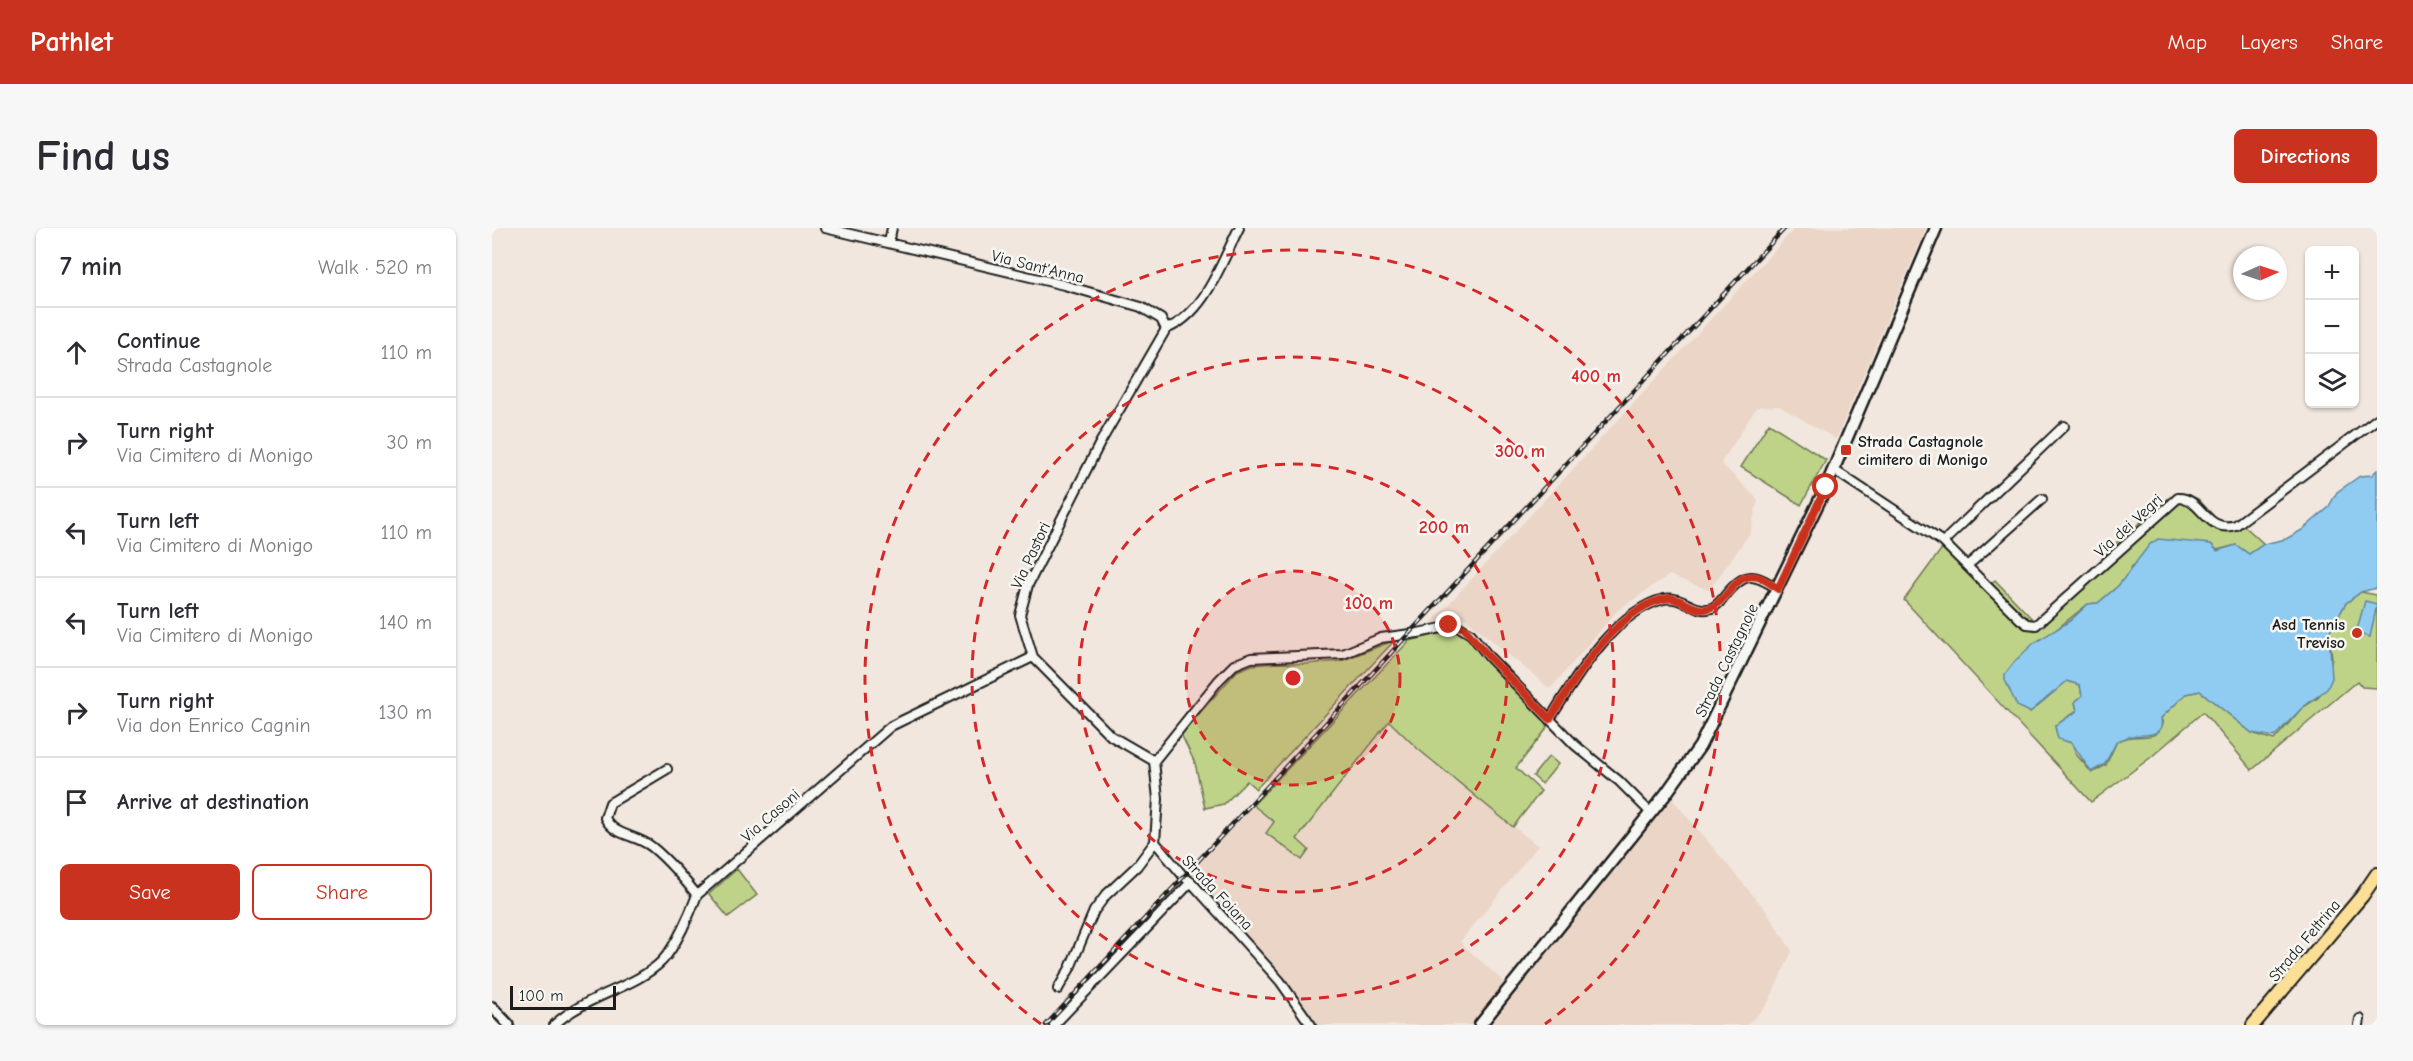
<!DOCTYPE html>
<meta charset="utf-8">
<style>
:root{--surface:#fff;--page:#f7f7f7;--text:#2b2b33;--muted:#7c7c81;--line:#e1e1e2;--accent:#c8321e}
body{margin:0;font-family:"Comic Neue",sans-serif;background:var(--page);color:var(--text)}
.controls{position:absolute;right:18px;top:18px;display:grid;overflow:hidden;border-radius:9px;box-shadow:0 2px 4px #0004}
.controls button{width:54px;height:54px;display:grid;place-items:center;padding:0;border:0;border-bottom:2px solid var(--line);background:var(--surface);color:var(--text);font:30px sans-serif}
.compass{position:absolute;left:1741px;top:18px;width:54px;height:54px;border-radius:50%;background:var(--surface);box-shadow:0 2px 4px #0004;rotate:87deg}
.scale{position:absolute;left:18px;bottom:15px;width:106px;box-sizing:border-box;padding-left:6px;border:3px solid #1c1c1c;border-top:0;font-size:16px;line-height:21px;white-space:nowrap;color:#1c1c1c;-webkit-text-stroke:4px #f6f6f2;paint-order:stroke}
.stop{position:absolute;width:18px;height:18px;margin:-14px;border:4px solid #c8321e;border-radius:50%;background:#fff}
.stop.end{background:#c8321e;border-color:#fff;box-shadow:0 2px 6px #0008}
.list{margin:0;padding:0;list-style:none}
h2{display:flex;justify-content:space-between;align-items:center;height:78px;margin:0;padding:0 24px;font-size:26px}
h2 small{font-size:20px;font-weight:400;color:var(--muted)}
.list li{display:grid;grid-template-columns:39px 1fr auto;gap:18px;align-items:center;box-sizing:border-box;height:90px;padding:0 24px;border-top:2px solid var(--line)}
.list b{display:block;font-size:22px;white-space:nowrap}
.list p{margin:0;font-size:20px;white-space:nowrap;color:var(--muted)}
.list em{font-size:20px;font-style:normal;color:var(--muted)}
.actions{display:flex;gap:12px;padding:18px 24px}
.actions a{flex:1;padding:14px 0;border:2px solid var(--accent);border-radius:9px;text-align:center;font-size:21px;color:var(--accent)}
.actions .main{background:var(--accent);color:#fff}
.icon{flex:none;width:33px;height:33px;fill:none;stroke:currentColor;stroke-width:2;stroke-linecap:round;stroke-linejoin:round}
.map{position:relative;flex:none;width:1885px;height:797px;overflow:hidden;border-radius:9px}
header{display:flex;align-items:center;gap:36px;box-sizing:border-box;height:84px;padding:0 30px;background:var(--accent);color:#fff}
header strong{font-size:28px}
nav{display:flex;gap:33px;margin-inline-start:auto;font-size:21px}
.intro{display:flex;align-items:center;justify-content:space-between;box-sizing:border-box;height:144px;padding:0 36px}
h1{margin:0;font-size:42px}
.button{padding:15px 27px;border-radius:9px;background:var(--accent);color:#fff;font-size:21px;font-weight:700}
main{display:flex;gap:36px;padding:0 36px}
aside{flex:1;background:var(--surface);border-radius:9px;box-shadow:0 2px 4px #0004}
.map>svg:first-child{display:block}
.built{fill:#ebd5c6}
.green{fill:#bfd388;stroke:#6e7852;stroke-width:1.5}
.water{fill:#90ccf1;stroke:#62869c;stroke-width:1.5}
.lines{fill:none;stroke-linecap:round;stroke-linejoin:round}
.minor-casing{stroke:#1c1c1c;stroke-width:12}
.tertiary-casing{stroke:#1c1c1c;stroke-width:14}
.secondary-casing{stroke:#1c1c1c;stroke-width:15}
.primary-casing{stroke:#1c1c1c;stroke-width:16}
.minor{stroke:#f6f6f2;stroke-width:8}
.tertiary{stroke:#f6f6f2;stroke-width:9}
.secondary{stroke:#f6f6f2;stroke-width:10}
.primary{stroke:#fbdf96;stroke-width:12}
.rail-casing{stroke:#1c1c1c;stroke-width:4.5}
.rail{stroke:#f6f6f2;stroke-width:2;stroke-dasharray:7;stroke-linecap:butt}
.route{stroke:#c8321e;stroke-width:8}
.ring{fill:none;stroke:#d62828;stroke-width:3;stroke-dasharray:10 8}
.poi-dot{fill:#c8321e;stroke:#f6f6f2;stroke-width:2}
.labels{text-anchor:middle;stroke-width:5;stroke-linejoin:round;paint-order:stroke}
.street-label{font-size:16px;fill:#1c1c1c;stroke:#f6f6f2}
.poi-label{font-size:16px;font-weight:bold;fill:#1c1c1c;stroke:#f6f6f2;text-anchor:start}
.centre{fill:#d62828;stroke:#f6f6f2;stroke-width:3}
.ring-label{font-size:18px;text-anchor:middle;font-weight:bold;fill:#d62828;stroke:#f6f6f2;stroke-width:5;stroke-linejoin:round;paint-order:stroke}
</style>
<header>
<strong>Pathlet</strong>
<nav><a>Map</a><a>Layers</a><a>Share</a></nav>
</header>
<div class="intro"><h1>Find us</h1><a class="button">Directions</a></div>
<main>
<aside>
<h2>7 min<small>Walk · 520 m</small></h2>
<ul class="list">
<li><svg class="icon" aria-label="ahead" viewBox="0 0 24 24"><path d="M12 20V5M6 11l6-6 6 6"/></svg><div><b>Continue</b><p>Strada Castagnole</p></div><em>110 m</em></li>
<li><svg class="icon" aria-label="right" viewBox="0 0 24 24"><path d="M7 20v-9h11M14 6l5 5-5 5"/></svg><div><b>Turn right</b><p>Via Cimitero di Monigo</p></div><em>30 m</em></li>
<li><svg class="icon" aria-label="left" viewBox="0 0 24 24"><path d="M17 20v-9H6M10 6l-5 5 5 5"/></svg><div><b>Turn left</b><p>Via Cimitero di Monigo</p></div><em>110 m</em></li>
<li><svg class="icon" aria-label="left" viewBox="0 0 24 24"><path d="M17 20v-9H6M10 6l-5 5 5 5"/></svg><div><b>Turn left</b><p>Via Cimitero di Monigo</p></div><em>140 m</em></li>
<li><svg class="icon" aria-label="right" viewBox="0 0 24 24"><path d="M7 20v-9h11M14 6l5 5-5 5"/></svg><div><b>Turn right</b><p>Via don Enrico Cagnin</p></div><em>130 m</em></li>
<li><svg class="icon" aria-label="arrive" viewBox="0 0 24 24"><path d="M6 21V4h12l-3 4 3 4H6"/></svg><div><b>Arrive at destination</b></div></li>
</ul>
<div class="actions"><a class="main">Save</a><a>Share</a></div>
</aside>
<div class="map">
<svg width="1885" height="797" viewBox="0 0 1885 797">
<rect width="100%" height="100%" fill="#f1e7de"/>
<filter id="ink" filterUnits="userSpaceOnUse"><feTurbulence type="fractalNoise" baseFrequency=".0167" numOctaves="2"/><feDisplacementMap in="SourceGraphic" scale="12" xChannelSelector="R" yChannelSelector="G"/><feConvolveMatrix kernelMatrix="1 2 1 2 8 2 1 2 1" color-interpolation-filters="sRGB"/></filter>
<g filter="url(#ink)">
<path class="built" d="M1303,0h131l-90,211 -57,-33 -22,1 -36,56 37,37 -8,33 -41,57 -40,-15 -52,36 -67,78 -85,-71 -34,5z
M897,493l29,28 120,97 -78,96 45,41 -29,42h-159l-33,-46 -95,-103 64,-71 21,17 -8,11 36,27 -5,-20z
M1177,567l98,117 25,39 -25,54 -20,20h-256z
M687,650l4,4 -133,143h-7z"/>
<path class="green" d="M1277,195l57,37 -25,45 -60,-38z
M1696,267l10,4 26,28 16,-5 24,22 -15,10 -13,-9 -19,5 -6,-6 -79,22 -4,10 -10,10 -20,17 -10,1 -31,25 -27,83 37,-31 13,4 2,11 -7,6 2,8 -22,16 3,13 14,4 4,11 16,19 14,-8 11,-24c5,-1 10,-4 15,-4 14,-2 25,3 31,-13l-2,-6 25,-24 14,-3 52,42 22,7 28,-32 17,-11 13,-38 -3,-27 17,-29 15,-11 16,3v93l-15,-1 -5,-6 -105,89 -49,-58 -53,46 -59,44 -187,-202 39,-53 47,37 5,-4 43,45 64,-61 5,-13 63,-54z
M971,403l87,88 -5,12 -29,37 25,23 -28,36 -95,-78 -29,-28 -92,118 12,11 -7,10 -36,-27 8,-11 -21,-17 156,-164 30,-7z
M903,412l-139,149 -9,-8 -23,23 -19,4 -10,-45 -14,-29 56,-63 15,-6 24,-2 30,1 35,-3z
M1057,528l9,8 -16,20 -9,-8z
M245,641l20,26 -29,22 -19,-23z"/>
<path class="water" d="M1885,242v118l-16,4 -15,11 -17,29 3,46 -5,11 -25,19 -28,29 -22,-4 -52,-42 -14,3 -25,24c4,20 -16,16 -29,18 -5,1 -10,4 -15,5l-12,23 -14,8 -19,-29 -14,-4 -3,-13 22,-15 -2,-9 7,-6 -2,-11 -13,-4 -37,31 -13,-6 -12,-26v-6l10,-13 19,-18 36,-22 18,-17 10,-1 20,-17 32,-42 8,-5 53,5 6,7 19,-6 13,9 15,-10 22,-5 16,-9 26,-22 9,-16 23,-16 12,-1z
M1873,373l12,3 -7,33 -14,-4z"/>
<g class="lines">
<defs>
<path id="minor" d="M333,0l239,57 77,22 20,12 5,10
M397,14l3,-14
M674,101c39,-15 55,-66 73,-101
M1342,242l109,72 77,77 7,5 9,1 142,-127c24,-1 27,36 58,27l141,-106
M1451,314l121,-116
M1475,338l75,-67
M1058,491c25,-40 64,-108 114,-120 18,-4 30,15 48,9 6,-3 9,-7 13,-12 20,-25 28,-23 53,-7
M662,533l65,-81 15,-15 17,-7 92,-4 38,-16 37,-5 38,-8 15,9 18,23 86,88 44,36 31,31
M662,533l-43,-25 -78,-79 -13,-42 8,-30 72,-142 66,-114
M662,533l4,38 -3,43 29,35 7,5 89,99 31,44
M175,541l-57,34 -5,15c10,19 31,16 47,29 17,14 31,31 45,48
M566,761l12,-21 24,-57 12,-16 31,-29 18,-24
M62,797c30,-29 81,-37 108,-64 14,-15 28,-47 35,-66l194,-169 142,-69
M562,797l137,-143
M1867,797l1,-6"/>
<path id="tertiary" d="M0,779l17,18"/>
<path id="secondary" d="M988,797l185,-230 35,-49 126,-259 110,-259"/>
<path id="primary" d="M1761,797l109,-129 15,-22"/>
</defs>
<use href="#minor" class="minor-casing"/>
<use href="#tertiary" class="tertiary-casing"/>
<use href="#secondary" class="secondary-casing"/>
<use href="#primary" class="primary-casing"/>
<use href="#minor" class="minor"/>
<use href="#tertiary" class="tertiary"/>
<use href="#secondary" class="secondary"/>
<use href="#primary" class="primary"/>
<defs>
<path id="rail" d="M554,797l739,-797"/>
</defs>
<use href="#rail" class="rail-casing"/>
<use href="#rail" class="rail"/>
</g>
</g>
<g class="lines" filter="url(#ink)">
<path class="route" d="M957,397h7l8,3 25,29 61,62c24,-39 69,-116 120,-121 12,1 23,13 35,11 22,-2 28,-39 53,-32 7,2 14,8 20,12l48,-102"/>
</g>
<circle cx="801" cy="450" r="107" fill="#d62828" fill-opacity=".12"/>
<g class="ring">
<circle cx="801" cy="450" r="107"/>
<circle cx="801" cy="450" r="214"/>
<circle cx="801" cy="450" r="321"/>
<path d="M549 796A428 428 0 1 1 1053 796"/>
</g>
<g class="poi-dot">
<rect x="1348" y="216" width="12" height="12" rx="3"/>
<circle cx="1865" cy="405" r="6"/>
</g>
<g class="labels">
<g class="street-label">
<text transform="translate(546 38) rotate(14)" y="6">Via Sant'Anna</text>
<text transform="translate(1636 297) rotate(-42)" y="6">Via dei Vegri</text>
<text transform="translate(538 327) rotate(-65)" y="6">Via Pastori</text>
<text transform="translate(1234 432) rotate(-64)" y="6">Strada Castagnole</text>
<text transform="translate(278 587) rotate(-41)" y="6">Via Casoni</text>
<text transform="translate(726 664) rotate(47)" y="6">Strada Foiana</text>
<text transform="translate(1812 712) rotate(-50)" y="6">Strada Feltrina</text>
</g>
<g class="poi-label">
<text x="1366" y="219">Strada Castagnole<tspan x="1366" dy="18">cimitero di Monigo</tspan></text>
<text x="1853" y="402" text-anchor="end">Asd Tennis<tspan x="1853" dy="18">Treviso</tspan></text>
</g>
</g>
<circle cx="801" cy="450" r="9" class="centre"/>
<g class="ring-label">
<text x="1104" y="154">400 m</text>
<text x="1028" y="229">300 m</text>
<text x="952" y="305">200 m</text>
<text x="877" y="381">100 m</text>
</g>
</svg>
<div class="controls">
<button>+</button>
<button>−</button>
<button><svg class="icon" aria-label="layers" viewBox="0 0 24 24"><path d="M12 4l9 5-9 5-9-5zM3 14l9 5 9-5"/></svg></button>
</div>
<svg class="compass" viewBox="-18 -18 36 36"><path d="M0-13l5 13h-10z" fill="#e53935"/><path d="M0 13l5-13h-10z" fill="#7c7c81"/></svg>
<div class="scale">100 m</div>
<div class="stop" style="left:1334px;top:259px"></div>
<div class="stop end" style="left:957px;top:397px"></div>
</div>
</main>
